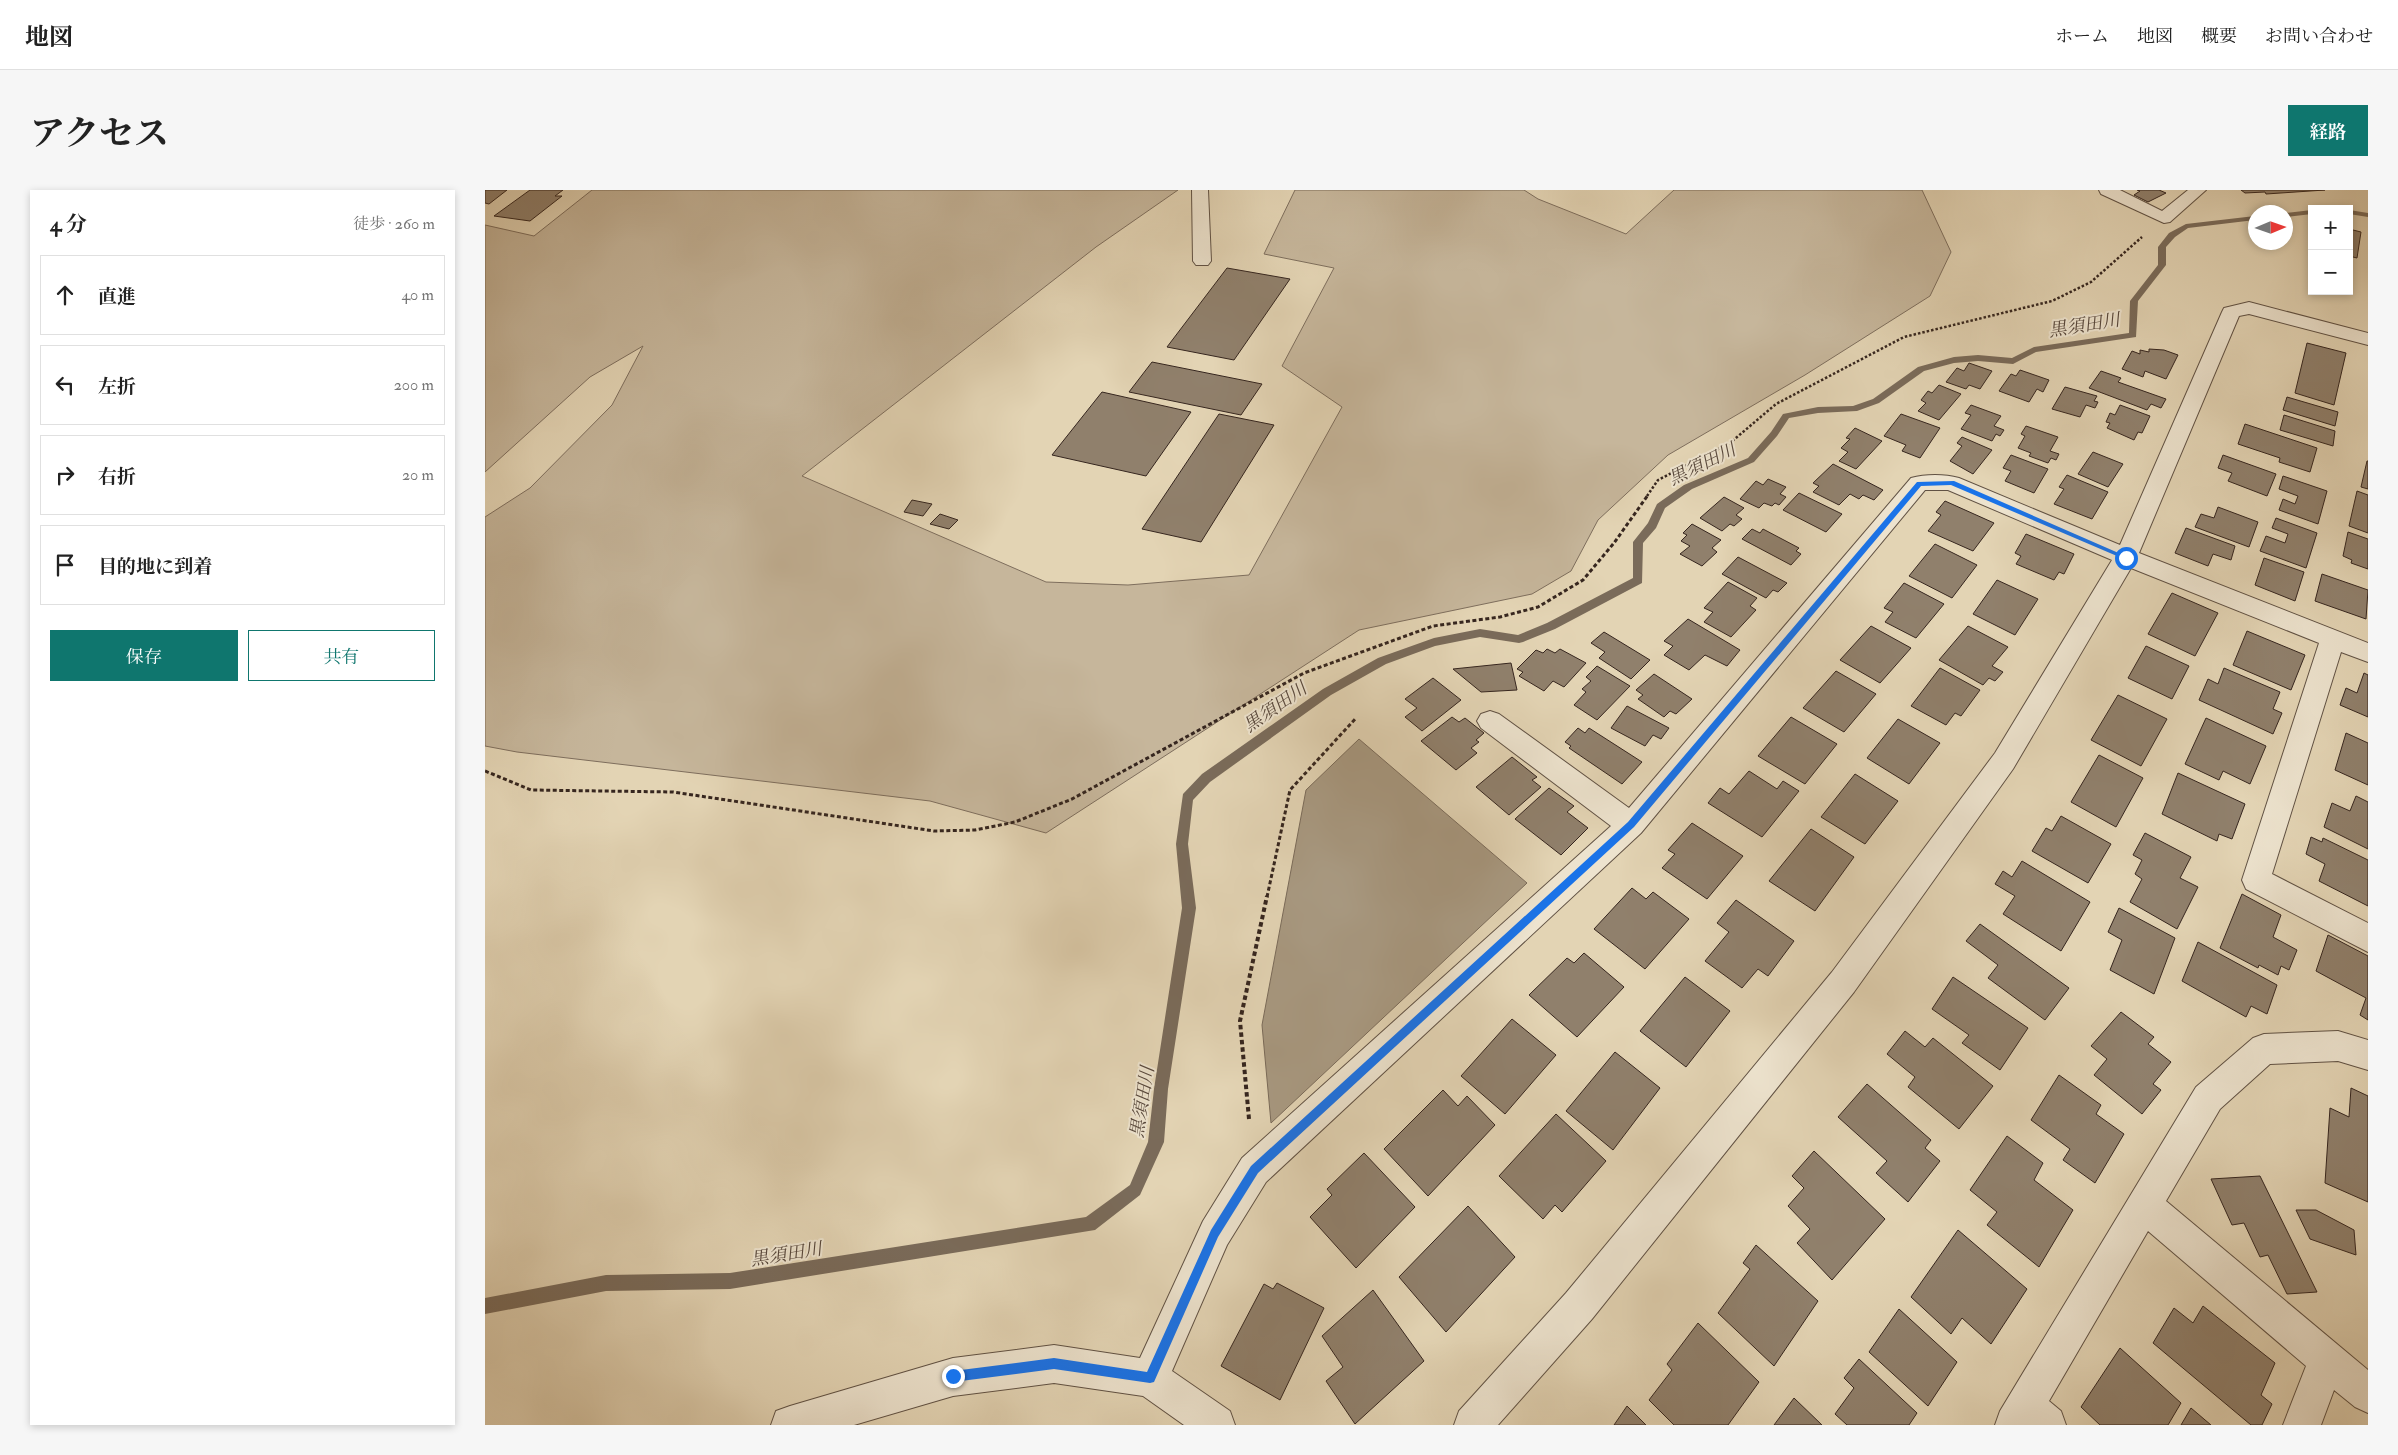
<!DOCTYPE html>
<html lang="ja">
<meta charset="utf-8">
<style>
:root{--surface:#fff;--page:#f6f6f6;--text:#222;--muted:#767676;--line:#e0e0e0;--accent:#0f766e}
body{margin:0;font-family:"IM FELL Double Pica","Noto Serif JP",serif;background:var(--page);color:var(--text)}
.controls{position:absolute;right:15px;top:15px;display:grid;overflow:hidden;border-radius:0px;box-shadow:0 2px 8px #0003}
.controls button{width:45px;height:45px;display:grid;place-items:center;padding:0;border:0;border-bottom:1px solid var(--line);background:var(--surface);color:var(--text);font:25px sans-serif}
.compass{position:absolute;left:1763px;top:15px;width:45px;height:45px;border-radius:50%;background:var(--surface);box-shadow:0 2px 8px #0003;rotate:88deg}
.stop{position:absolute;width:15px;height:15px;margin:-11px;border:4px solid #1a73e8;border-radius:50%;background:#fff}
.stop.end{background:#1a73e8;border-color:#fff;box-shadow:0 1px 5px #0008}
.list{margin:0;padding:0;list-style:none}
h2{display:flex;justify-content:space-between;align-items:center;height:65px;margin:0;padding:0 20px;font-size:21px}
h2 small{font-size:16px;font-weight:400;color:var(--muted)}
.list li{display:grid;grid-template-columns:32px 1fr auto;gap:15px;align-items:center;box-sizing:border-box;height:80px;margin:0 10px 10px;padding:0 10px;border:1px solid var(--line);border-radius:0px}
.list b{display:block;font-size:19px;white-space:nowrap}
.list em{font-size:16px;font-style:normal;color:var(--muted)}
.actions{display:flex;gap:10px;padding:15px 20px}
.actions a{flex:1;padding:11px 0;border:1px solid var(--accent);border-radius:0px;text-align:center;font-size:18px;color:var(--accent)}
.actions .main{background:var(--accent);color:#fff}
.icon{flex:none;width:28px;height:28px;fill:none;stroke:currentColor;stroke-width:2;stroke-linecap:round;stroke-linejoin:round}
.map{position:relative;flex:none;width:1883px;height:1235px;overflow:hidden;border-radius:0px}
header{display:flex;align-items:center;gap:30px;box-sizing:border-box;height:70px;padding:0 25px;background:var(--surface);border-bottom:1px solid var(--line)}
header strong{font-size:24px}
nav{display:flex;gap:28px;margin-inline-start:auto;font-size:18px}
.intro{display:flex;align-items:center;justify-content:space-between;box-sizing:border-box;height:120px;padding:0 30px}
h1{margin:0;font-size:35px}
.button{padding:12px 22px;border-radius:0px;background:var(--accent);color:#fff;font-size:18px;font-weight:700}
main{display:flex;gap:30px;padding:0 30px}
aside{flex:1;background:var(--surface);border-radius:0px;box-shadow:0 2px 8px #0003}
.map>svg:first-child{display:block}
.green{fill:#c6b69b;stroke:#7e6e5d}
.water{fill:#a89981;stroke:#7a6b5a}
.lines{fill:none;stroke-linecap:round;stroke-linejoin:round}
.stream{fill:#7a6b5a;fill-rule:evenodd}
.building{fill:#90806c;stroke:#36261f}
.minor-casing{stroke:#615244;stroke-width:2}
.path-far2{stroke:#36261f;stroke-width:2.5;stroke-dasharray:2.5 2;stroke-linecap:butt}
.path-far1{stroke:#36261f;stroke-width:3;stroke-dasharray:4 2.5;stroke-linecap:butt}
.path{stroke:#36261f;stroke-width:4;stroke-dasharray:4.5 3;stroke-linecap:butt}
.minor{fill:#ede3ce;fill-rule:evenodd}
.route{fill:#1a73e8}
.labels{text-anchor:middle;stroke-width:4;stroke-linejoin:round;paint-order:stroke}
.water-label{font-size:18px;font-style:italic;fill:#58483c;stroke:#ede3ce}
</style>
<header>
<strong>地図</strong>
<nav><a>ホーム</a><a>地図</a><a>概要</a><a>お問い合わせ</a></nav>
</header>
<div class="intro"><h1>アクセス</h1><a class="button">経路</a></div>
<main>
<aside>
<h2>4 分<small>徒歩 · 260 m</small></h2>
<ul class="list">
<li><svg class="icon" aria-label="ahead" viewBox="0 0 24 24"><path d="M12 20V5M6 11l6-6 6 6"/></svg><div><b>直進</b></div><em>40 m</em></li>
<li><svg class="icon" aria-label="left" viewBox="0 0 24 24"><path d="M17 20v-9H6M10 6l-5 5 5 5"/></svg><div><b>左折</b></div><em>200 m</em></li>
<li><svg class="icon" aria-label="right" viewBox="0 0 24 24"><path d="M7 20v-9h11M14 6l5 5-5 5"/></svg><div><b>右折</b></div><em>20 m</em></li>
<li><svg class="icon" aria-label="arrive" viewBox="0 0 24 24"><path d="M6 21V4h12l-3 4 3 4H6"/></svg><div><b>目的地に到着</b></div></li>
</ul>
<div class="actions"><a class="main">保存</a><a>共有</a></div>
</aside>
<div class="map">
<svg width="1883" height="1235" viewBox="0 0 1883 1235">
<rect width="100%" height="100%" fill="#e3d4b4"/>
<filter id="stains"><feTurbulence type="fractalNoise" baseFrequency=".004" numOctaves="4"/><feColorMatrix values="0 0 0 0 .2 0 0 0 0 .09 0 0 0 0 .02 0 0 0 .5 -.17"/></filter>
<radialGradient id="worn" r=".72"><stop offset=".6" stop-color="#630" stop-opacity="0"/><stop offset="1" stop-color="#630" stop-opacity=".3"/></radialGradient>
<path class="green" d="M107,0h586l-82,57 -294,229 244,106 82,3 121,-10 93,-168 -60,-41 52,-98 -70,-14 31,-64h229l14,9 88,35 48,-44h248l29,62 -21,44 -125,79 -137,80 -70,65 -27,51 -39,23 -173,36 -313,203 -116,-32 -413,-49 -32,-6v-229l45,-29 82,-83 31,-59 -53,31 -105,95v-247l49,11z"/>
<path class="water" d="M874,549l168,144 -256,240 -9,-98 44,-235z"/>
<g class="lines">
<path class="stream" d="M1827,20v4l-27,3v-4z
M1864,20l19,3v4l-19,-3z
M1770,26v4l-67,8 -13,9 -9,10v18l-28,36 -2,36 -100,15 -23,12 -35,-3 -24,2 -30,8 -45,32 -22,8 -39,2 -29,5 -12,18 -23,26 -62,27 -27,19 -9,20 -13,15 -1,40 -87,46 -32,13 -4,1 -39,-6 -45,9 -49,18 -55,31 -121,87 -17,18 -5,44 8,64 -28,181 -4,53 -24,53 -45,35 -365,59 -124,2 -121,23v-16l121,-23 124,-2 356,-56 44,-32 18,-43 6,-53 28,-181 -6,-64 7,-50 19,-20 121,-85 55,-31 56,-20 46,-9 38,6 29,-12 86,-45v-36l15,-19 9,-19 27,-19 64,-27 23,-26 12,-18 35,-7 35,-1 20,-7 45,-32 36,-10 24,-2 34,3 22,-11 95,-14 1,-32 28,-36v-18l11,-14 17,-9z"/>
</g>
<path class="building" d="M0,0h22l-18,14 -4,-1z
M45,0h33l-8,6h7l-32,25 -36,-5z
M1652,0h22l7,3 -18,9 -14,-7 6,-4z
M1756,0h84l-59,4 -1,-2 -20,1z
M1864,39l12,3 -4,26 -8,-2z
M742,78l63,11 -56,81 -67,-13z
M1822,153l39,10 -12,52 -39,-12z
M1664,159l15,1 14,5 -12,24 -21,-8 -2,6 -21,-8 10,-18 8,3v-4l9,2z
M667,172l110,22 -21,31 -112,-23z
M1484,173l23,8 -12,18 -11,-4 -3,4 -20,-7 11,-14 7,3z
M1535,180l29,10 -6,12 -6,-3 -8,13 -30,-11 12,-17 5,2z
M1616,181l20,7 -3,4 48,17 -5,9 -10,-4 -4,6 -58,-22z
M1454,195l22,9 -22,26 -21,-9 8,-8 -5,-3 7,-9 4,2z
M1580,197l32,9 -3,5 4,1 -3,6 -9,-3 -6,12 -28,-8z
M617,202l89,20 -45,64 -94,-21z
M1802,207l51,15 -3,14 -52,-16z
M1486,215l30,11 -7,10 10,4 -4,6 -4,-2 -4,7 -31,-12 10,-14 -6,-2z
M1635,215l30,11 -8,17 -4,-1 -4,8 -27,-12 3,-5 -4,-1 4,-9 5,2z
M734,224l55,11 -73,117 -59,-13z
M1416,224l39,14 -20,30 -18,-7 4,-6 -22,-9z
M1799,225l51,16 -2,15 -53,-16z
M1760,234l72,24 -7,24 -31,-10 1,-4 -42,-14z
M1541,236l32,11 -8,14 9,3 -3,6 -5,-2 -3,5 -19,-7 2,-3 -13,-5 7,-12 -4,-2z
M1370,238l27,13 -26,28 -17,-8 9,-9 -7,-4 9,-9 -4,-1z
M1477,247l30,13 -19,24 -23,-13 12,-15 -5,-3z
M1608,262l30,12 -15,23 -30,-13z
M1526,265l37,14 -14,24 -29,-12 6,-10 -8,-3z
M1738,265l53,19 -9,22 -39,-15 4,-8 -14,-5z
M1882,271h1v28l-7,-2z
M1348,274l50,26 -9,10 -11,-5 -4,4 -9,-5 -11,11 -26,-13 6,-6 -6,-3z
M1582,285l41,17 -16,27 -38,-15 10,-15 -5,-2z
M1798,286l44,15 -9,33 -39,-14 4,-11 12,5 3,-8 -19,-7z
M1283,289l18,8 -6,7 6,3 -7,8 -4,-2 -3,3 -8,-3 -5,5 -19,-9 16,-18 7,4z
M1872,301l11,4v38l-19,-7z
M1314,303l43,21 -16,18 -43,-22z
M1239,307l20,11 -8,7 6,4 -8,7 -4,-2 -8,7 -22,-13z
M427,310l20,4 -9,12 -19,-4z
M1460,311l49,22 -21,28 -45,-20 13,-16 -5,-3z
M1733,317l40,15 -9,25 -54,-20 6,-13 13,4z
M455,324l18,6 -9,9 -19,-5z
M1791,328l41,15 -11,35 -46,-17 6,-15 19,7 3,-9 -16,-6z
M1207,334l29,16 -9,8 5,4 -15,14 -22,-12 10,-8 -9,-5 6,-6 -4,-2z
M1701,338l49,18 -4,14 -18,-6 -5,12 -33,-13z
M1267,339l8,4 3,-4 36,19 -3,3 5,3 -10,11 -49,-26z
M1863,342l20,7v30l-17,-6 1,-3 -9,-4z
M1541,344l48,20 -10,20 -5,-2 -5,8 -38,-16 5,-8 -6,-3z
M1450,354l42,21 -25,33 -43,-22z
M1253,367l49,26 -9,9 -5,-2 -7,8 -44,-24z
M1779,368l40,14 -9,29 -40,-16z
M1837,384l46,16 -2,29 -51,-18z
M1512,390l41,19 -23,36 -42,-21z
M1243,392l29,16 -7,8 6,4 -25,27 -27,-15 9,-10 -9,-4z
M1419,393l40,21 -28,34 -31,-16 8,-10 -9,-4z
M1687,403l46,20 -23,43 -47,-22z
M1203,429l52,31 -13,16 -22,-11 -16,15 -25,-15 9,-9 -9,-5z
M1386,436l40,22 -31,35 -40,-23z
M1483,436l40,21 -16,19 11,6 -8,9 -6,-3 -6,7 -44,-25z
M1762,441l58,24 -14,35 -58,-25z
M1119,442l46,28 -19,19 -32,-21 6,-6 -14,-9z
M1661,456l43,20 -17,33 -44,-21z
M1062,459l8,4 5,-4 26,14 -22,24 -11,-6 -9,10 -25,-15 4,-4 -6,-3 19,-19 7,3z
M1026,473l6,27 -36,2 -28,-23z
M1112,476l33,20 -33,34 -23,-15 12,-13 -4,-3 9,-8 -5,-4z
M1455,478l40,22 -19,26 -6,-3 -9,12 -35,-19z
M1739,478l56,24 -7,17 9,4 -9,21 -74,-34 9,-21 10,5z
M1351,481l40,23 -32,38 -41,-24z
M1879,483l4,2v42l-28,-12 6,-17 11,5z
M1169,484l38,25 -16,15 -6,-3 -6,6 -26,-18 5,-4 -7,-5z
M948,488l28,22 -39,31 -17,-14 12,-9 -12,-9z
M1633,505l49,24 -26,47 -50,-26z
M1142,516l42,22 -8,11 -8,-4 -8,11 -34,-18z
M967,527l7,5 6,-4 19,15 -8,7 3,2 -8,6 6,5 -21,17 -35,-29z
M1306,527l46,27 -32,40 -47,-28z
M1721,528l60,28 -16,38 -27,-13 -4,9 -34,-16z
M1413,529l42,24 -31,41 -42,-26z
M1093,538l7,5 4,-5 53,34 -20,22 -53,-36 2,-2 -6,-4z
M1861,543l22,10v42l-33,-15z
M1614,565l44,23 -27,49 -45,-25z
M1027,567l25,20 -5,3 9,7 -32,28 -33,-28z
M1264,581l28,18 6,-8 16,10 -37,46 -54,-34 12,-15 9,6z
M1693,583l67,31 -13,35 -13,-5 -2,7 -55,-27z
M1370,584l43,27 -33,43 -44,-27z
M1064,598l25,18 -7,6 21,16 -27,27 -46,-36z
M1871,606l12,6v47l-44,-22 8,-24 18,8z
M1576,626l50,28 -23,39 -56,-32 14,-23 6,3z
M1207,633l51,33 -36,43 -45,-31 13,-14 -7,-4z
M1326,639l43,28 -39,54 -46,-30z
M1660,643l46,24 -11,21 18,9 -21,42 -47,-27 12,-23 -7,-5 7,-14 -9,-5z
M1826,647l11,5 1,-4 45,22v46l-49,-25 6,-17 -19,-10z
M1537,671l68,41 -29,49 -58,-37 12,-18 -20,-12 8,-13 9,6z
M1147,698l14,11 7,-7 36,27 -44,50 -51,-40z
M1757,704l39,21 -8,22 24,13 -8,20 -8,-4 -3,9 -19,-10 -1,3 -38,-20z
M1251,710l58,41 -26,35 -10,-7 -16,19 -37,-27 24,-29 -12,-9z
M1634,718l56,30 -21,56 -44,-24 12,-30 -14,-8z
M1495,734l89,64 -24,32 -57,-42 10,-13 -32,-24z
M1843,745l40,21v64l-8,-5 6,-17 -50,-27z
M1713,752l79,43 -10,29 -16,-8 -5,11 -64,-36z
M1099,763l40,34 -47,50 -48,-42 38,-37 7,5z
M1200,787l45,34 -44,56 -46,-36z
M1468,787l75,51 -28,42 -38,-27 7,-8 -37,-26z
M1636,822l33,25 -6,7 23,18 -18,22 8,6 -19,24 -48,-39 13,-16 -16,-13z
M1027,829l44,36 -51,59 -44,-38z
M1420,841l20,16 8,-9 60,48 -34,43 -51,-42 7,-10 -28,-23z
M1130,862l45,36 -47,62 -47,-39z
M1574,885l42,30 -5,9 28,20 -29,49 -32,-23 7,-11 -39,-29z
M1382,894l64,56 -6,8 15,13 -32,41 -32,-29 11,-12 -49,-44z
M1866,898l17,8v106l-43,-19 5,-75 19,9z
M958,900l15,16 9,-10 28,29 -67,71 -44,-47z
M1071,924l50,47 -44,51 -7,-7 -12,14 -44,-43z
M1522,946l36,27 -9,17 39,30 -34,57 -52,-42 10,-13 -27,-22z
M1329,961l71,68 -53,61 -35,-37 13,-14 -22,-23 16,-18 -12,-12z
M879,963l51,54 -59,61 -46,-51 22,-22 -5,-6z
M1775,986l57,116 -30,2 -19,-39 -8,2 -16,-34 -12,2 -21,-46z
M983,1016l47,51 -69,75 -47,-55z
M1811,1020h20l38,20 2,25 -46,-16z
M1473,1040l69,59 -36,55 -29,-26 -11,16 -40,-37z
M1271,1055l62,56 -44,65 -56,-53 32,-44 -7,-6z
M792,1093l47,25 -44,92 -59,-34 43,-82 9,5z
M888,1100l51,71 -69,63 -29,-43 17,-14 -21,-31z
M1718,1116l72,57 -14,32 11,9 -10,21h-11l-98,-82 21,-35 19,15z
M1414,1119l58,53 -29,44 -59,-54z
M1213,1133l61,59 -31,43h-54l-25,-25 23,-30 -5,-6z
M1635,1158l61,55 -13,22h-68l-19,-18z
M1374,1169l58,54 -8,12h-62l-12,-11 19,-26 -10,-10z
M1309,1208l28,27h-48z
M1142,1216l19,19h-32z
M1706,1218l20,17h-30z"/>
<g class="lines">
<defs>
<path id="minor" d="M707,0h16l3,71 -3,4h-12l-3,-4z
M1614,0h21l42,21 26,-21h18l-36,32 -6,1 -63,-29z
M1764,112l119,31v12l-119,-31 -10,2 -100,237 229,90v19l-27,-10 -69,222 96,49v29l-122,-63 -4,-9 77,-237 -188,-75 -118,201 -159,223 -262,327 -94,106h-44l5,-14 107,-118 266,-321 163,-219 117,-193 -164,-70h-23l-284,343 -375,349 -39,63 -55,126 58,40 5,14h-51l-41,-29 -89,-13 -101,13 -99,29h-83l5,-14 14,-5 163,-48 101,-13 86,13 63,-137 39,-63 369,-332 -130,-98 -4,-7 4,-7 9,-3 9,3 130,94 282,-330c14,-4 34,-4 48,0l161,67 102,-233 2,-4z
M1853,841l30,9v30l-30,-9 -68,3 -50,45 -54,92 202,169v43l-13,-6 -21,-17 -13,35h-38l23,-59 -158,-135 -99,170 12,10 5,14h-71l5,-14 196,-324 57,-49 11,-4z"/>
</defs>
<use href="#minor" class="minor-casing"/>
<path class="path-far2" d="M1162,306l11,-16 72,-37 46,-39 128,-67 148,-36 39,-19 51,-45"/>
<path class="path-far1" d="M0,581l46,19 142,2 261,39 41,-1 40,-8 57,-23 232,-126 129,-47 67,-9 38,-10 45,-27 31,-37 34,-48
M782,707l23,-107 66,-72"/>
<path class="path" d="M764,929l-9,-98 27,-125"/>
<use href="#minor" class="minor"/>
</g>
<path class="route" d="M1469,291l176,77 -6,1 -173,-74 -30,1 -287,341 -376,346 -40,64 -64,145 -4,1 -96,-14 -101,13 -4,-2v-7l4,-2 101,-13 93,14 64,-142 40,-64 377,-344 289,-340z"/>
<g class="labels">
<g class="water-label">
<text transform="translate(1599 135) rotate(-9)" y="6">黒須田川</text>
<text transform="translate(1217 274) rotate(-26)" y="6">黒須田川</text>
<text transform="translate(790 517) rotate(-35)" y="6">黒須田川</text>
<text transform="translate(657 912) rotate(-81)" y="6">黒須田川</text>
<text transform="translate(301 1064) rotate(-9)" y="6">黒須田川</text>
</g>
</g>
<rect width="100%" height="100%" filter="url(#stains)"/>
<rect width="100%" height="100%" fill="url(#worn)"/>
</svg>
<div class="controls">
<button>+</button>
<button>−</button>
</div>
<svg class="compass" viewBox="-18 -18 36 36"><path d="M0-13l5 13h-10z" fill="#e53935"/><path d="M0 13l5-13h-10z" fill="#767676"/></svg>
<div class="stop" style="left:1641px;top:368px"></div>
<div class="stop end" style="left:468px;top:1186px"></div>
</div>
</main>
